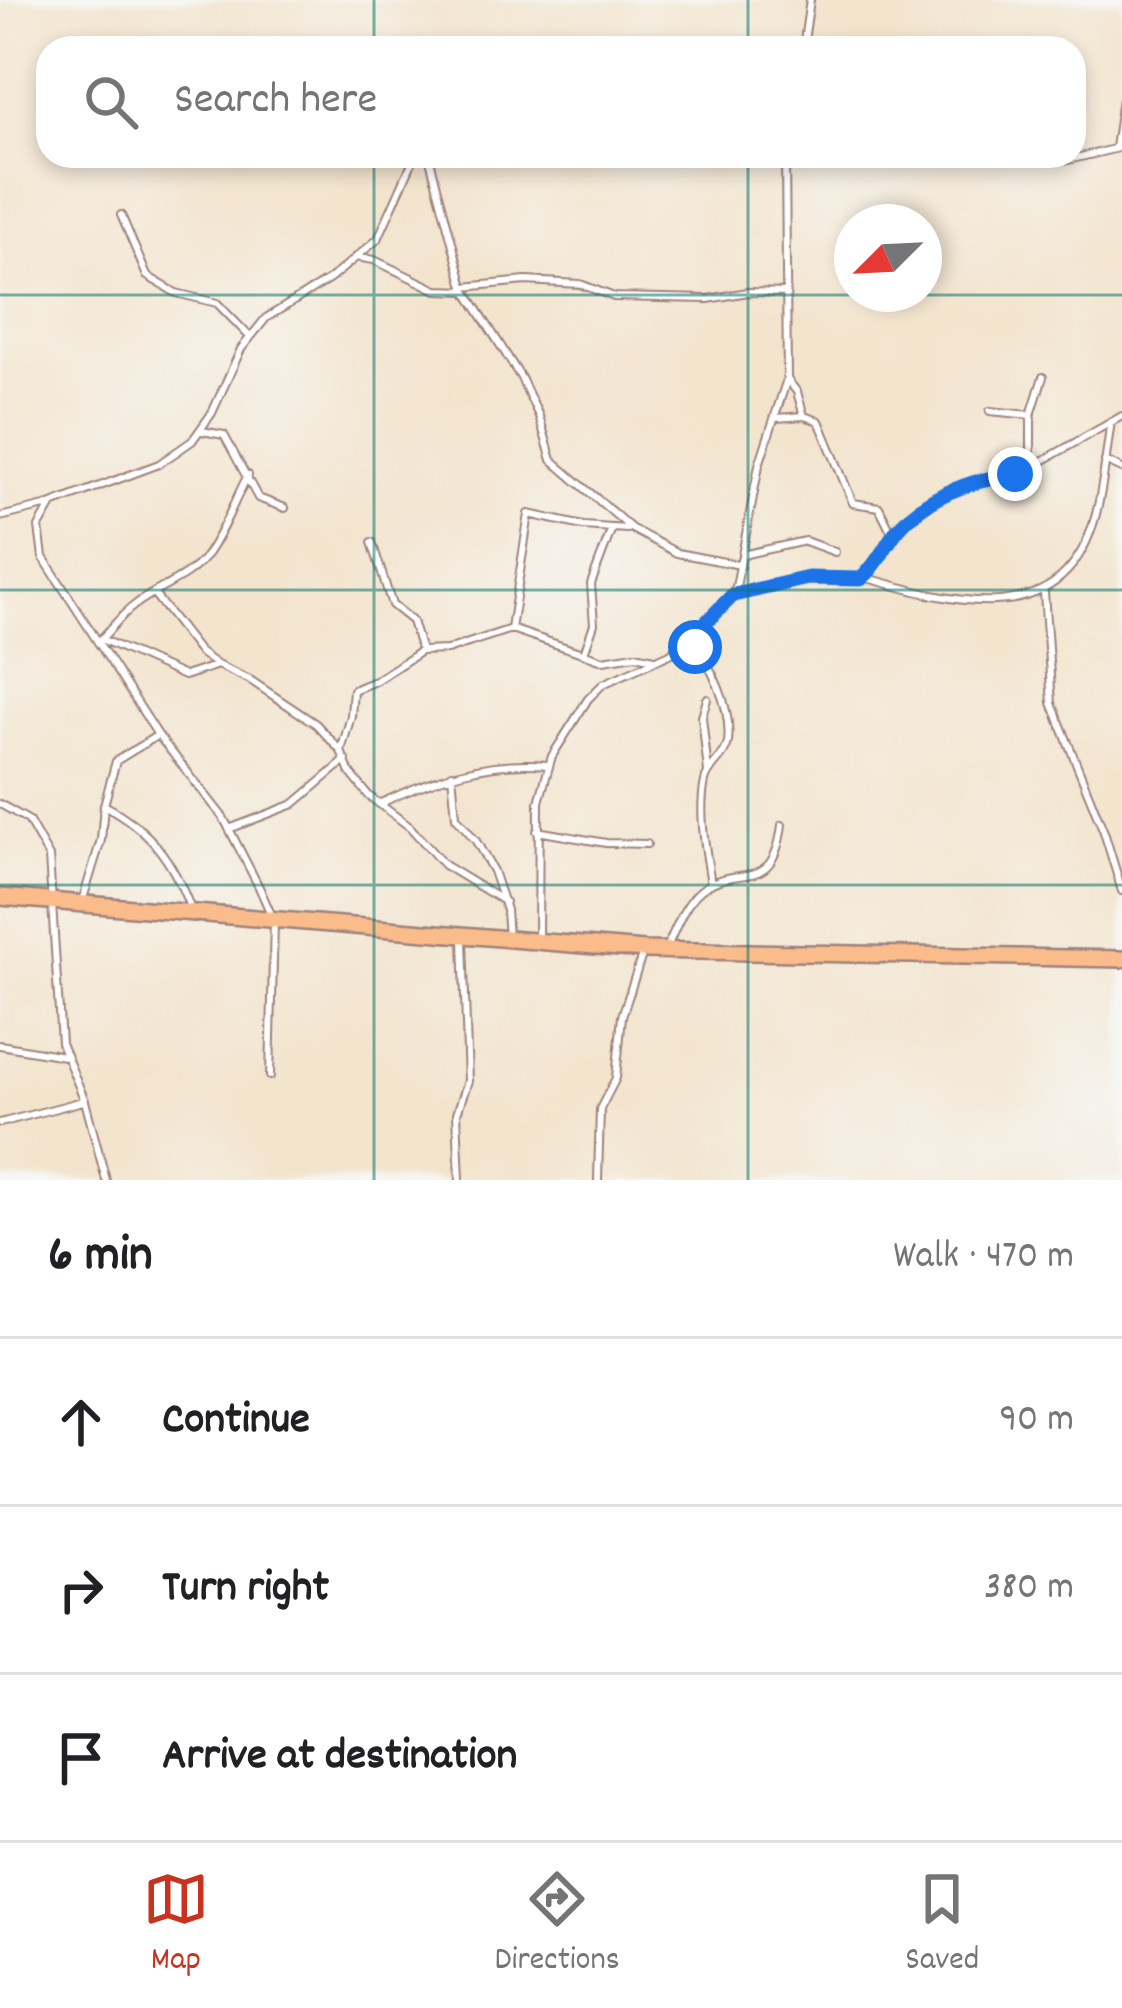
<!DOCTYPE html>
<meta charset="utf-8">
<style>
:root{--surface:#fff;--page:#f6f6f6;--text:#202124;--muted:#757577;--line:#e0e0e0;--accent:#c8321e}
body{margin:0;font-family:Dekko,sans-serif;background:var(--page);color:var(--text)}
.compass{position:absolute;left:834px;top:204px;width:108px;height:108px;border-radius:50%;background:var(--surface);box-shadow:0 6px 18px #0003;rotate:246deg}
.stop{position:absolute;width:36px;height:36px;margin:-27px;border:9px solid #1a73e8;border-radius:50%;background:#fff}
.stop.end{background:#1a73e8;border-color:#fff;box-shadow:0 3px 12px #0008}
.list{margin:0;padding:0;list-style:none}
h2{display:flex;justify-content:space-between;align-items:center;height:156px;margin:0;padding:0 48px;font-size:51px}
h2 small{font-size:39px;font-weight:400;color:var(--muted)}
.list li{display:grid;grid-template-columns:78px 1fr auto;gap:36px;align-items:center;box-sizing:border-box;height:168px;padding:0 48px;border-top:3px solid var(--line)}
.list b{display:block;font-size:45px;white-space:nowrap}
.list em{font-size:39px;font-style:normal;color:var(--muted)}
.icon{flex:none;width:66px;height:66px;fill:none;stroke:currentColor;stroke-width:2;stroke-linecap:round;stroke-linejoin:round}
.map{position:relative;flex:none;width:1122px;height:1180px;overflow:hidden}
.search{position:absolute;background:var(--surface);box-shadow:0 6px 18px #0003;left:36px;right:36px;top:36px;height:132px;display:flex;align-items:center;gap:30px;box-sizing:border-box;padding:0 42px;border-radius:36px;color:var(--muted);font-size:45px}
.sheet{height:660px;background:var(--surface)}
nav{display:flex;justify-content:space-around;align-items:center;box-sizing:border-box;height:168px;border-top:3px solid var(--line);background:var(--surface);font-size:33px;color:var(--muted)}
nav a{display:grid;justify-items:center;gap:6px}
nav .on{color:var(--accent)}
.map>svg:first-child{display:block}
.lines{fill:none;stroke-linecap:round;stroke-linejoin:round}
.street-casing{stroke:#9e827c;stroke-width:10}
.highway-casing{stroke:#9e827c;stroke-width:20}
.street{stroke:#fff;stroke-width:6}
.highway{stroke:#fabc8b;stroke-width:15}
.route{stroke:#1a73e8;stroke-width:15}
.grid{fill:none;stroke:#0f766e;stroke-width:3;stroke-opacity:0.55}
</style>
<div class="map">
<svg width="1122" height="1180" viewBox="0 0 1122 1180">
<rect width="100%" height="100%" fill="#f6f6f2"/>
<filter id="ink" filterUnits="userSpaceOnUse"><feTurbulence type="fractalNoise" baseFrequency=".00833" numOctaves="2"/><feDisplacementMap in="SourceGraphic" scale="24" xChannelSelector="R" yChannelSelector="G"/><feConvolveMatrix kernelMatrix="1 2 1 2 8 2 1 2 1" color-interpolation-filters="sRGB"/></filter>
<filter id="wash" filterUnits="userSpaceOnUse"><feTurbulence type="fractalNoise" baseFrequency=".004" numOctaves="4" result="noise"/><feDisplacementMap in="SourceGraphic" scale="48" xChannelSelector="R" yChannelSelector="G"/><feGaussianBlur stdDeviation="2.7" result="paint"/><feColorMatrix in="noise" values="0 0 0 0 0 0 0 0 0 0 0 0 0 0 0 0 0 1.4 0 .05"/><feComposite in="paint" operator="in"/></filter>
<g filter="url(#wash)">
<rect width="100%" height="100%" fill="#f3e4ce"/>
</g>
<g filter="url(#ink)">
<g class="lines">
<defs>
<path id="street" d="M803,48l7,-48
M1115,148l7,-49
M429,156l35,131
M1068,160l54,-13
M121,215l26,61 29,17 41,10 33,34
M356,257l18,3 63,30 29,1 55,87 18,38 13,44 80,69 45,24 63,12
M464,287l62,-6 54,3 34,13 94,2 40,-7 38,1
M787,379l10,13 7,24
M990,411l41,4
M776,418l28,-2 15,5 34,82 26,4 14,28
M202,431l22,4 34,63 27,10
M1105,461l17,8
M1031,467v-52l12,-38
M0,517l49,-12
M372,542l20,63 20,16 9,30
M742,555l63,-14 30,11
M864,577c90,26 201,58 232,-63 8,-30 10,-62 15,-92
M1044,593l8,110 52,129 18,59
M154,594l45,58 18,13 33,15 66,44 25,27 8,20 20,25 41,31 34,38 61,37
M733,594l75,-16 53,1 41,-54 23,-20 47,-24 51,-9 99,-56
M511,629l18,-115 54,12 44,3
M101,639c11,-11 21,-25 34,-34 22,-18 52,-25 70,-48 18,-24 29,-56 43,-82
M101,639l83,37 31,-10
M689,640c23,23 43,69 39,102 -2,15 -20,24 -23,39 -7,33 1,70 6,103
M584,653l10,-29 -3,-40 21,-56
M707,699l-5,18 6,55
M341,751l10,-35 2,-26 22,-9 46,-30 26,-1 64,-21 92,31 32,-5 20,4
M452,774l4,43 20,24 17,30 13,39 2,28
M0,804l28,16 21,37 12,186 24,58 21,79
M379,804c55,-26 108,-45 169,-39
M104,805c47,25 69,56 87,105
M229,829l65,-25 52,-44
M537,831l69,12 41,1
M82,902l19,-62 3,-35 12,-44 42,-26
M538,940l1,-138 13,-46 36,-57 15,-15 67,-30 36,-29 30,-38 23,-122 28,-86 -2,-223
M667,947c9,-19 17,-43 34,-57 36,-29 72,8 81,-65
M0,1045l64,11
M270,1076l4,-155 -15,-34 -36,-70 -65,-82 -115,-178 -4,-30 13,-23 107,-40 33,-23 20,-28 29,-64 25,-31 64,-39 48,-40 37,-83
M0,1123l83,-22
M460,1180l-3,-67 11,-32 -5,-141
M598,1180l2,-71 16,-31 6,-62 21,-64"/>
<path id="highway" d="M0,897l644,53 478,9"/>
</defs>
<use href="#street" class="street-casing"/>
<use href="#highway" class="highway-casing"/>
<use href="#street" class="street"/>
<use href="#highway" class="highway"/>
</g>
</g>
<g class="lines" filter="url(#ink)">
<path class="route" d="M695,647l-6,-7 44,-45 75,-17 53,1c15,-12 23,-31 34,-46 28,-37 77,-53 120,-59"/>
</g>
<path class="grid" d="M374,0v48M748,0v48M374,156v1024M748,156v1024M0,295h1122M0,590h1122M0,885h1122"/>
</svg>
<svg class="compass" viewBox="-18 -18 36 36"><path d="M0-13l5 13h-10z" fill="#e53935"/><path d="M0 13l5-13h-10z" fill="#757577"/></svg>
<div class="stop" style="left:695px;top:647px"></div>
<div class="stop end" style="left:1015px;top:474px"></div>
<div class="search"><svg class="icon" aria-label="search" viewBox="0 0 24 24"><circle cx="10" cy="10" r="6"/><path d="M15 15l6 6"/></svg>Search here</div>
</div>
<section class="sheet">
<h2>6 min<small>Walk · 470 m</small></h2>
<ul class="list">
<li><svg class="icon" aria-label="ahead" viewBox="0 0 24 24"><path d="M12 20V5M6 11l6-6 6 6"/></svg><div><b>Continue</b></div><em>90 m</em></li>
<li><svg class="icon" aria-label="right" viewBox="0 0 24 24"><path d="M7 20v-9h11M14 6l5 5-5 5"/></svg><div><b>Turn right</b></div><em>380 m</em></li>
<li><svg class="icon" aria-label="arrive" viewBox="0 0 24 24"><path d="M6 21V4h12l-3 4 3 4H6"/></svg><div><b>Arrive at destination</b></div></li>
</ul>
</section>
<nav>
<a class="on"><svg class="icon" aria-label="map" viewBox="0 0 24 24"><path d="M3 6l6-2 6 2 6-2v14l-6 2-6-2-6 2zM9 4v14M15 6v14"/></svg>Map</a>
<a><svg class="icon" aria-label="directions" viewBox="0 0 24 24"><path d="M12 3l9 9-9 9-9-9zM9 14v-3h6M13 9l2 2-2 2"/></svg>Directions</a>
<a><svg class="icon" aria-label="saved" viewBox="0 0 24 24"><path d="M7 4h10v16l-5-4-5 4z"/></svg>Saved</a>
</nav>
